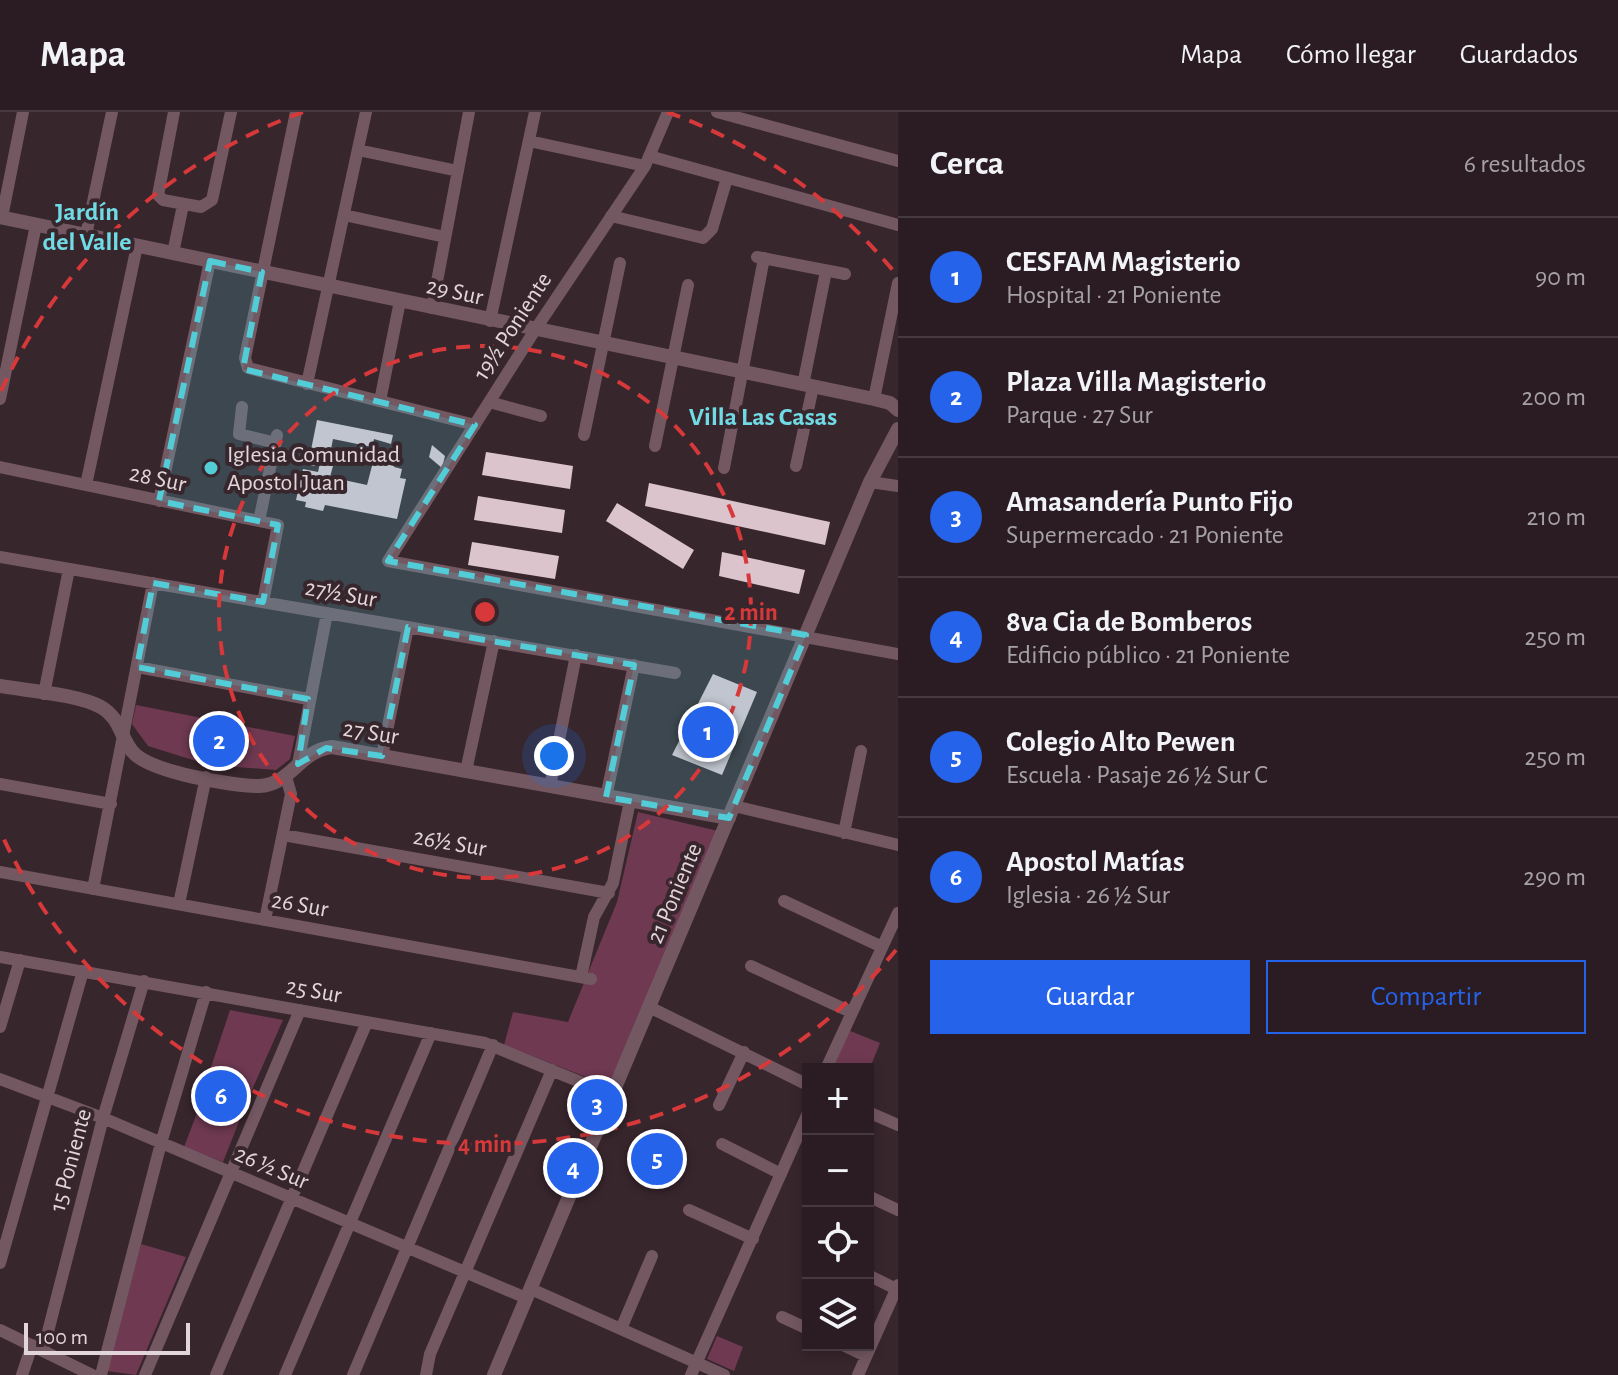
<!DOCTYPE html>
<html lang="es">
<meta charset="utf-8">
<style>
:root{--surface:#2a1c22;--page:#36292f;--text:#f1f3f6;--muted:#a5a1a5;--line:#463a40;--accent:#2563eb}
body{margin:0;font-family:"Alegreya Sans",sans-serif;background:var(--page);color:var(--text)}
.controls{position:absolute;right:24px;bottom:24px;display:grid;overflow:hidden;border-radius:0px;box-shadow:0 4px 12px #0003}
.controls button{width:72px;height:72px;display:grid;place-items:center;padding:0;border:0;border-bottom:2px solid var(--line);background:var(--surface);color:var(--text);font:40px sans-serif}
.scale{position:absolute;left:24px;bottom:20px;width:166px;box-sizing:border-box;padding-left:8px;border:4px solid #e2d6da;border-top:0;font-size:22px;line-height:28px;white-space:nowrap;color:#e2d6da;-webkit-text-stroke:6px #38262d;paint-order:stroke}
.you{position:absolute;left:554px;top:644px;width:28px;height:28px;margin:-20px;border:6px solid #fff;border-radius:50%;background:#1a73e8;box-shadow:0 0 0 12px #1a73e833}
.badge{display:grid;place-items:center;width:52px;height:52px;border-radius:50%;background:var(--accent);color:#fff;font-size:26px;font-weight:700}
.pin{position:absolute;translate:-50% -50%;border:4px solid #fff;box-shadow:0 2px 8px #0006}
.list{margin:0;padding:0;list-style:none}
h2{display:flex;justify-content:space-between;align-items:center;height:104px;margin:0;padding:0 32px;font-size:34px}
h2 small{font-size:26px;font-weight:400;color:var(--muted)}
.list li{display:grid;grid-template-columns:52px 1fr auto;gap:24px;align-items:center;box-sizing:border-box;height:120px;padding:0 32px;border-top:2px solid var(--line)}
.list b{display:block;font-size:30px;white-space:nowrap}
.list p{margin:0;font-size:26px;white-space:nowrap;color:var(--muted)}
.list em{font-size:26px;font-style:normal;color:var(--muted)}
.actions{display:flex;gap:16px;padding:24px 32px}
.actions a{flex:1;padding:18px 0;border:2px solid var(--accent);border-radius:0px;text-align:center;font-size:28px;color:var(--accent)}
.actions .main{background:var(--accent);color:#fff}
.icon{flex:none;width:44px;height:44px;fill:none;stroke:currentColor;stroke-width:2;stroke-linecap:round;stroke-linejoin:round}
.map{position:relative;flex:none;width:898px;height:1263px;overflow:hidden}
header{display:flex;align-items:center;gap:48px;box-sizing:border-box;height:112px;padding:0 40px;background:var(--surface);border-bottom:2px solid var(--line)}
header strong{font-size:38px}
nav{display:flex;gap:44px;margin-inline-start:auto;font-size:28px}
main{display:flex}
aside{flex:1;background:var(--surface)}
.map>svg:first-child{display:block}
.green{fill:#6e3951}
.building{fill:#dcc4cd}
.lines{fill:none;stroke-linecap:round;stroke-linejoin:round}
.minor{stroke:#735862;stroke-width:12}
.tertiary{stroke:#735862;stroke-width:14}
.marked{fill:#52ccd6;fill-opacity:0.2;stroke:#52ccd6;stroke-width:6;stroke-dasharray:16 10;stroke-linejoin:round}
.ring{fill:none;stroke:#d7393a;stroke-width:4;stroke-dasharray:14 10}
.poi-dot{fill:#52ccd6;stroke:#38262d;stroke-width:3}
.labels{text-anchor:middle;stroke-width:8;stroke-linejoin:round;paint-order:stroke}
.street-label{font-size:24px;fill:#e2d6da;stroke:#38262d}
.poi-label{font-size:24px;fill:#e2d6da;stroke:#38262d;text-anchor:start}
.neighbourhood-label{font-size:26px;font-weight:bold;fill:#70dbe5;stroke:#38262d}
.centre{fill:#d7393a;stroke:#38262d;stroke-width:4}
.ring-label{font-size:24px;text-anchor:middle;font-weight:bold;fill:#d7393a;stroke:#38262d;stroke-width:8;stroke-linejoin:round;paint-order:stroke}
</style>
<header>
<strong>Mapa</strong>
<nav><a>Mapa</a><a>Cómo llegar</a><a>Guardados</a></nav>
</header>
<main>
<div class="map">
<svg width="898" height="1263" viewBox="0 0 898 1263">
<rect width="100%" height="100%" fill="#38262d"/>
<path class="green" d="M136,593l159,31 -5,23 -14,11 -67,-5 -61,-19 -16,-22z
M638,700l80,19 -109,255 -105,-41 9,-33 55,10 49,-120z
M230,898l53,10 -32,72 -42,-19z
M843,916l37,15 -10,25 -41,1z
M200,993l40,14 -17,43 -39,-15z
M141,1132l45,13 -50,118 -29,-4z
M717,1224l26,11 -9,24 -27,-12z"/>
<path class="building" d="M317,308l76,15 -2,9 -17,-5 -2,8 -39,-8 -4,20 -11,-2 -1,9 -9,-1z
M432,333l13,11 -3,12 -13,-11z
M387,337l10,2 -3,16 8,2 -2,9 6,1 -9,40 -72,-14 -2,6 -18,-4 1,-5 -10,-2 7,-31 15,3 2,-9 13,3 -3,11 37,8 6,-23 10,3z
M486,340l87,14 -3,23 -88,-14z
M649,371l181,39 -5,23 -180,-39z
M478,384l87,14 -3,23 -88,-13z
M617,391l77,47 -11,19 -77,-48z
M472,430l87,14 -4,23 -87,-14z
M722,440l83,18 -6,24 -80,-18z
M713,562l44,18 -35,83 -50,-20z
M207,965l36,13 -7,21 -37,-13z"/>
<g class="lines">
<path class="minor" d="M174,0l-16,83 5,5 38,7 11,-7 19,-88
M296,0l-51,246 3,10 227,57
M668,0l-23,54 -110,164 -147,231 510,93
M717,0l181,49
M529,29l116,25
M358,38l100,21
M649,44l249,69
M344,103l101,22
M611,104l92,22 9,-9 15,-51
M2,105l21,-105
M86,123l26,-123
M173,141l10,-48
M757,145l88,17
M432,196l37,-196
M490,209l45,-209
M307,272l59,-272
M803,273l23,-114
M0,287l36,-174
M874,287l24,-116
M380,289l20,-100
M489,290l52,14
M242,295l-3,27 37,9
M584,323l36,-172
M655,334l33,-161
M796,354l17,-79
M0,355l278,58 -15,77
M724,356l40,-210
M870,370l28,4
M86,373l51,-239
M159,389l51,-240
M259,409l18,-86
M0,445l675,116
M137,555l171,32
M44,582l25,-125
M382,644l26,-129
M298,652l29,-151
M466,659l28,-130
M0,672l111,20
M550,674l26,-131
M606,685l28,-132
M734,694l164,39
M844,721l17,-82
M283,723l326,58
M0,760l591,107
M93,777l60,-306
M784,789l96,45
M179,792l27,-127
M265,808l26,-126 -5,-17
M0,845l485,86 127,52
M751,854l100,46
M581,865l13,-60 19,-34 17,-82
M649,895l159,78
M0,915l20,-67
M826,957l72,-156
M0,967l103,39 423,180
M719,993l25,-53
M868,1000l30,13
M722,1032l59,30
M868,1084l30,14
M689,1098l64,29
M0,1151l83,-292
M868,1163l28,14
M531,1177l193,86
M782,1205l26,12
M621,1217l31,-73
M0,1218l92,45
M843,1233l23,11
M43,1239l60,-233 41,-137
M22,1263l10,-30
M101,1263l60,-232 45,-151
M145,1263l155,-365
M216,1263l151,-353
M285,1263l146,-342
M353,1263l140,-330
M426,1263l4,-21 122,-284
M691,1263l117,-262
M858,1263l40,-90"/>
<path class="tertiary" d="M0,105l874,182 16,4 8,7
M0,574c28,5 77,8 101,21 19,11 19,29 31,44 16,21 100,35 127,35 32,-1 41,-36 73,-39l397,71
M494,1263l376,-893 28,-53"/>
</g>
<path class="marked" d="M210,149l52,11 -19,97 232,56 -87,136 418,74 -77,183 -123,-21 28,-132 -226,-38 -26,129 -56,-8 -28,16 10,-65 -171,-32 16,-84 110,19 15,-77 -119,-24z"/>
<g class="ring">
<circle cx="485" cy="500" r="266"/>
<path d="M896 838A532 532 0 0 1 1 721M1 279A532 532 0 0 1 303 0M667 0A532 532 0 0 1 896 162"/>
</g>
<circle class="poi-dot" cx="211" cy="356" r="8"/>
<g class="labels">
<g class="street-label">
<text transform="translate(455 179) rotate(12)" y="8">29 Sur</text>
<text transform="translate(512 214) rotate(-57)" y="8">19½ Poniente</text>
<text transform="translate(158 366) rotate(12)" y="8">28 Sur</text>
<text transform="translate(341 481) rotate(10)" y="8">27½ Sur</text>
<text transform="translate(371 620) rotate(9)" y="8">27 Sur</text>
<text transform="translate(450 730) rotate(10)" y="8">26½ Sur</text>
<text transform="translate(674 781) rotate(-67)" y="8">21 Poniente</text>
<text transform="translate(300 792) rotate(10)" y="8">26 Sur</text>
<text transform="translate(314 878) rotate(10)" y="8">25 Sur</text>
<text transform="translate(70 1048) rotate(-75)" y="8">15 Poniente</text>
<text transform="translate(272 1055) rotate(23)" y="8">26 ½ Sur</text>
</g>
<g class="poi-label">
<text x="227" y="350">Iglesia Comunidad<tspan x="227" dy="28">Apostol Juan</tspan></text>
</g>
<g class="neighbourhood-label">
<text x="87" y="108">Jardín<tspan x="87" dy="30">del Valle</tspan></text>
<text x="763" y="313">Villa Las Casas</text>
</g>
</g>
<circle cx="485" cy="500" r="12" class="centre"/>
<g class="ring-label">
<text x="751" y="508">2 min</text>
<text x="485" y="1040">4 min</text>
</g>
</svg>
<div class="controls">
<button>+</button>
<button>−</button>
<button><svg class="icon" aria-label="locate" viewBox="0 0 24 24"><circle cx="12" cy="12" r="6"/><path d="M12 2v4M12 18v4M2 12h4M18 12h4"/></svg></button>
<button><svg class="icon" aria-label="layers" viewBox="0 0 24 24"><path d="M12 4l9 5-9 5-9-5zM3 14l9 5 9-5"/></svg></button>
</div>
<div class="scale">100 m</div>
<div class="you"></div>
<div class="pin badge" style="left:708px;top:620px">1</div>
<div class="pin badge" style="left:219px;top:629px">2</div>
<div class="pin badge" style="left:597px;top:993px">3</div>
<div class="pin badge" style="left:573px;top:1056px">4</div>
<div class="pin badge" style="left:657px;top:1047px">5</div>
<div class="pin badge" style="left:221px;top:984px">6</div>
</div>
<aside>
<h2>Cerca<small>6 resultados</small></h2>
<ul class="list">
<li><span class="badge">1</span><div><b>CESFAM Magisterio</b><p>Hospital · 21 Poniente</p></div><em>90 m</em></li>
<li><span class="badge">2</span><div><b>Plaza Villa Magisterio</b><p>Parque · 27 Sur</p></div><em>200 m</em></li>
<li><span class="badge">3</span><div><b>Amasandería Punto Fijo</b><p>Supermercado · 21 Poniente</p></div><em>210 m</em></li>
<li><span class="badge">4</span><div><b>8va Cia de Bomberos</b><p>Edificio público · 21 Poniente</p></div><em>250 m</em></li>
<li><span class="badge">5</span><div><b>Colegio Alto Pewen</b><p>Escuela · Pasaje 26 ½ Sur C</p></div><em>250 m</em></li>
<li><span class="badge">6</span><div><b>Apostol Matías</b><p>Iglesia · 26 ½ Sur</p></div><em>290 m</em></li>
</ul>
<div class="actions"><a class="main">Guardar</a><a>Compartir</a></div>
</aside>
</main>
